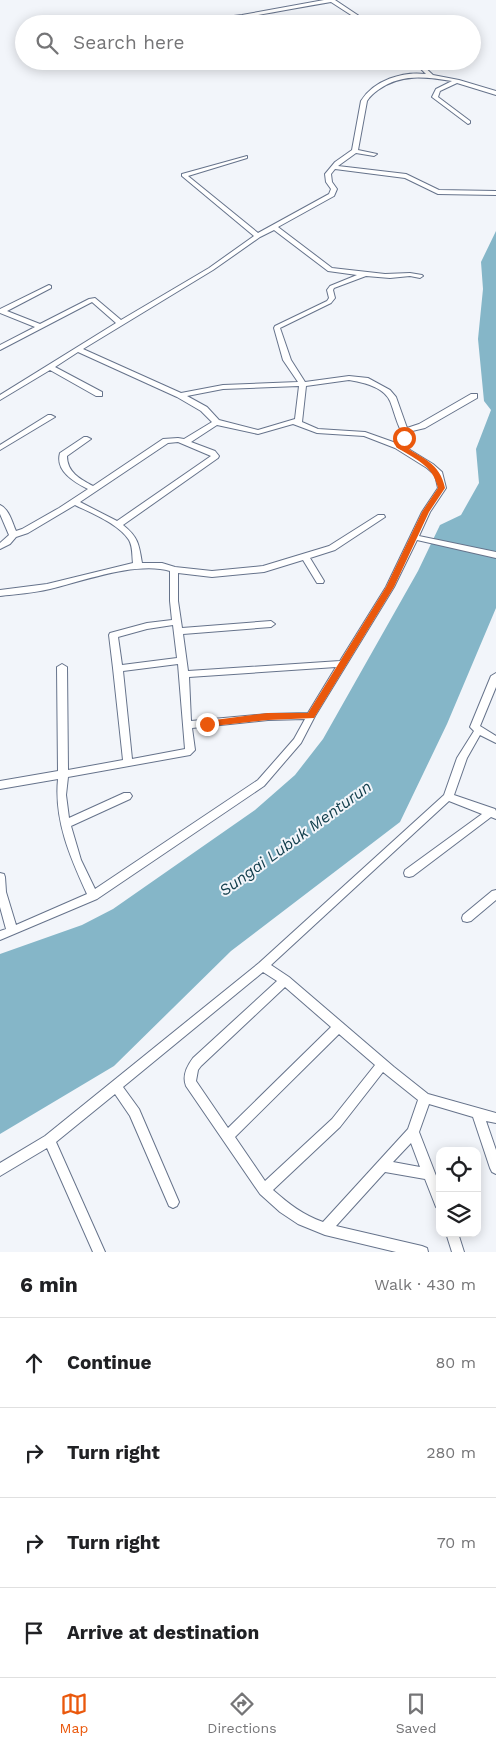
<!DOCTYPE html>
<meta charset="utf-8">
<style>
:root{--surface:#fff;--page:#f6f6f6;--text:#202124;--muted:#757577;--line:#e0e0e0;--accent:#ea580c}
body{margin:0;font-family:"Work Sans",sans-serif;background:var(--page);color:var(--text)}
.controls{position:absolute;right:15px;bottom:15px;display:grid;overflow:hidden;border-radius:10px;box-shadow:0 2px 12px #0003}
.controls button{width:45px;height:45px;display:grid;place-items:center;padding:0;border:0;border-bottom:1px solid var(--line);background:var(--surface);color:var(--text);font:25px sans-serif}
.stop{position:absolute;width:15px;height:15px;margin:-11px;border:4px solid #ea580c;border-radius:50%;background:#fff}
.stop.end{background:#ea580c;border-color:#fff;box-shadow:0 1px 5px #0008}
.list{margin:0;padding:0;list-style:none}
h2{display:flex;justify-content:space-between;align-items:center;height:65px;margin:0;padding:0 20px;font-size:21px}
h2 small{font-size:16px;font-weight:400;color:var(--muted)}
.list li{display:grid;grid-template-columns:32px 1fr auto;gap:15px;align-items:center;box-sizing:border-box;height:90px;padding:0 20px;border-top:1px solid var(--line)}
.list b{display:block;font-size:19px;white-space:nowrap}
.list em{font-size:16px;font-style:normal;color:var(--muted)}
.icon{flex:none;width:28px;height:28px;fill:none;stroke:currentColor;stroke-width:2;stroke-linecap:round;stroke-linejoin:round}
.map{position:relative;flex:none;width:496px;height:1252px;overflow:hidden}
.search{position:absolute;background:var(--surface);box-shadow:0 2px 12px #0003;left:15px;right:15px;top:15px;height:55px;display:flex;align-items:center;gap:12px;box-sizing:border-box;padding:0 18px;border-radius:28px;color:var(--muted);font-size:19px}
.sheet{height:425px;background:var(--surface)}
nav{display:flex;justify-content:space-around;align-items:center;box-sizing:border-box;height:70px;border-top:1px solid var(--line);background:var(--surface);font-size:14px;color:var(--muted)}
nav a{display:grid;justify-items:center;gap:2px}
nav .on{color:var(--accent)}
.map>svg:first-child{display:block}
.water{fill:#85b6c8}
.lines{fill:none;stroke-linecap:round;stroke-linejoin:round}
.minor-casing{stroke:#66738b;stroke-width:2}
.minor{fill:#fff;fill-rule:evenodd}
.route{fill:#ea580c}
.labels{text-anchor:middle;stroke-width:4;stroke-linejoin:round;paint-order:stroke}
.water-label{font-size:16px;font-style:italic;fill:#14404e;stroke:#f2f5fa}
</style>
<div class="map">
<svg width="496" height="1252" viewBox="0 0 496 1252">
<rect width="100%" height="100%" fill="#f2f5fa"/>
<path class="water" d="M496,231v377l-49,116 -47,98 -169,129 -117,115 -114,68v-180l82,-29 31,-16 142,-99 40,-35 28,-36 95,-168 22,-46 21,-10 18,-32 -3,-34 15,-39 -7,-9 -6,-62 5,-50 -2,-27z"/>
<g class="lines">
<defs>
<path id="minor" d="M324,0h11l36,24h-6l-34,-22c-54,9 -109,22 -164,22l75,-9z
M413,61h5l15,14 26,5 37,11v4l-39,-12 -17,8 -2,6 32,24v2l-2,1 -36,-27 4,-8 16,-8c-26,-4 -51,-8 -74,9 -4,3 -8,6 -11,11l-9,49 19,4 -3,2 -18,-3 -18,13 68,8 33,16 57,1v4l-58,-1 -33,-16 -70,-9 -4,5 1,8 5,7 -3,7 -56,31 54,41 53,6 25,-1 12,2 1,1 -3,2 -10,-2 -20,2 -24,-2 -32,12 -1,2 2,8 -4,5 -51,25 11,32 14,22 44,-6 19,2 22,12 6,7 11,31 12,-4 52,-30h6v4l-52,30 -17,4 -6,13 31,19 9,8 4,16 -16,24 -11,24 77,16v6l-79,-18 -23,47 -79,129 -14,27 -37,43 -167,113 -97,41v-9l6,-2 -6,-22v-34l4,1 1,3 1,15 10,33 71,-31c-17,-37 -33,-74 -29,-115l-58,10v-8l58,-10 -1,-104 5,-3 5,3 1,103 55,-10 -10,-92 -4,-33 1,-2 37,-10 25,-3 -2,-19v-30c-33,-10 -87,10 -120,18 -16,4 -34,5 -50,7v-6l47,-6 86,-21c-1,-7 0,-16 -4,-23 -10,-16 -38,-27 -54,-35l-47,28 -12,4 -6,7 -10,5v-6l9,-8 -9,-21v-9c9,4 12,17 16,26l6,-2 37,-21 29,-19c-14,-7 -33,-18 -28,-36l24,-16h3l4,2 -24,17c0,16 13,23 26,30l70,-47 15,-1 6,1 28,-17 -11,-11 -24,-14 -99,-45 -23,15 47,25v4h-6l-46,-26 -50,30v-5l116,-72 -24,-21 -92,48v-5l35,-18 -35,-14v-4l49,-24 2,1v2l-44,23 33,13 49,-25 6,-1 26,22 88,-52 45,-32 -72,-60v-2l65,-18v2l-59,18 70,57 71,-39 2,-5 -5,-7 -1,-8 10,-12 17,-12 9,-49c13,-21 42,-30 65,-27zM274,230l54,41 29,4 -27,11 -3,4 2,8 -2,3 -52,25 -1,2 9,32 15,22 -75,3 -42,8 -98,-44 130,-79 47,-33zM349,380c13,2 35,7 41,21 4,10 6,20 11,30l-5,12 -31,-11 -47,-3 -16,-7 4,-36zM299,386l-4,33 -37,11 -39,-10 -12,-13 -20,-11 36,-7zM293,424l24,9 47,3 31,12 32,20 8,7 3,13 -16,24 -36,75 -46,74 -152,10 -5,-37 88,-7 4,-3 -4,-3 -89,7 -4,-27v-28l34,4 52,-5 39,-12 14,23h6l1,-2 -14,-23 25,-8 50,-33 -1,-2h-6l-49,31 -66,20 -51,5 -37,-4 -13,-4h-20c-3,-19 -4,-26 -19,-38l95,-67 1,-2 -4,-5 -24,-9 26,-17 41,9zM178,442l33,14 -94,65 -37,-19 88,-59zM173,625l4,33 -55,7 -4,-28 29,-8zM178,664l7,85 -53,10 -9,-88zM336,667l-28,46 -40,1 -77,7 -2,-44zM305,719l-11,20 -36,41 -163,109 -14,-29 -10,-34 59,-27 2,-3 -2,-3h-6l-55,25 -3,-23 2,-18 122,-22 5,-5 -3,-22 76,-8z
M48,415h3l4,2 -55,33v-5z
M496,673v14l-16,39 16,10v7l-16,-8 -13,23 -13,37 41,14 1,2v8l-5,-2 -78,59 -4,1 -4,-1 -1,-3 1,-3 77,-56 -33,-13 -178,164 18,12 105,90 34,27 68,19v10l-10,-2 10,29v24l-4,-2 -2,-4 -17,-51 -44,-13 -10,28 21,54v23l-4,-2 -11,-28 -40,-7 -49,54 86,20 5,2 1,4h-32l-71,-17 -27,-11 -18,-12 -20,-18 -74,-108c-4,-10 1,-20 7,-28l84,-77 -14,-9 -140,115 16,22 40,93 -2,4 -4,2 -4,-2 -39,-90 -15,-22 -59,48 49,110h-12l-46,-104 -47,28v-13l45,-27 214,-173 185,-168 13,-37 17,-27 -4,-4 21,-51zM285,987l46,40 -103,101 -32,-47 2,-11 3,-4zM339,1034l36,31 -43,54 -67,62 -30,-44zM383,1072l35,28 -10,29 -85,93c-20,-7 -34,-18 -50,-32l67,-63zM411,1143l9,24 -27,-5z
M496,890v10l-25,21 -4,1 -4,-1 -1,-3 1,-3 29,-24z
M446,1233h12l6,19h-12z"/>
</defs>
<use href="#minor" class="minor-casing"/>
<use href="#minor" class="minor"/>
</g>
<path class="route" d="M401,436l6,2 -5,7c20,13 38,18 43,43l-16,24 -35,75 -80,131 -46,2 -64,7v-5l3,-1 61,-8h40l78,-126 36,-75 16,-24c-5,-23 -23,-29 -42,-41z"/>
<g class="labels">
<g class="water-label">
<text transform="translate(295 838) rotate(-36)" y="6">Sungai Lubuk Menturun</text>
</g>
</g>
</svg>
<div class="controls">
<button><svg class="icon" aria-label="locate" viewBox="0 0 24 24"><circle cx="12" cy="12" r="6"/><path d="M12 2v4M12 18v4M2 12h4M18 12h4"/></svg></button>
<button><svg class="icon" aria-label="layers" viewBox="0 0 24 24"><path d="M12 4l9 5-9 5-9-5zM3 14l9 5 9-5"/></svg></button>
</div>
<div class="stop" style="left:404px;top:438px"></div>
<div class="stop end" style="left:207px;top:724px"></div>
<div class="search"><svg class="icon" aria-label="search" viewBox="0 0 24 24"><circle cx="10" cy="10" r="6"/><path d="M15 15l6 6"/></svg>Search here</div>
</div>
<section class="sheet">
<h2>6 min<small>Walk · 430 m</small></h2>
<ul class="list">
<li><svg class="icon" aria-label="ahead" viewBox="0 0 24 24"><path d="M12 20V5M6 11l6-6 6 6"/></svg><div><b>Continue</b></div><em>80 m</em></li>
<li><svg class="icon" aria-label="right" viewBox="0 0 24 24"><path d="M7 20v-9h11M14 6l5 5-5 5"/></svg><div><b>Turn right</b></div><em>280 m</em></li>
<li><svg class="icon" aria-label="right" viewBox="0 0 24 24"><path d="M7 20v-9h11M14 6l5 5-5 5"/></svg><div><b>Turn right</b></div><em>70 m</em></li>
<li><svg class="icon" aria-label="arrive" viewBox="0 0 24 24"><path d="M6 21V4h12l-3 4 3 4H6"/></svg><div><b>Arrive at destination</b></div></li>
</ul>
</section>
<nav>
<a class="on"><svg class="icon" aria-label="map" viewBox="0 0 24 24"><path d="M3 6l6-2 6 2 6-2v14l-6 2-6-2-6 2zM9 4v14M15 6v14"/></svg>Map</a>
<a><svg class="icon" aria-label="directions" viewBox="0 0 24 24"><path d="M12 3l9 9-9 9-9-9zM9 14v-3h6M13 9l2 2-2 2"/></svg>Directions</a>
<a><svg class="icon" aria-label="saved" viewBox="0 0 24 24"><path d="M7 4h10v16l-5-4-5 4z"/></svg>Saved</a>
</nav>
